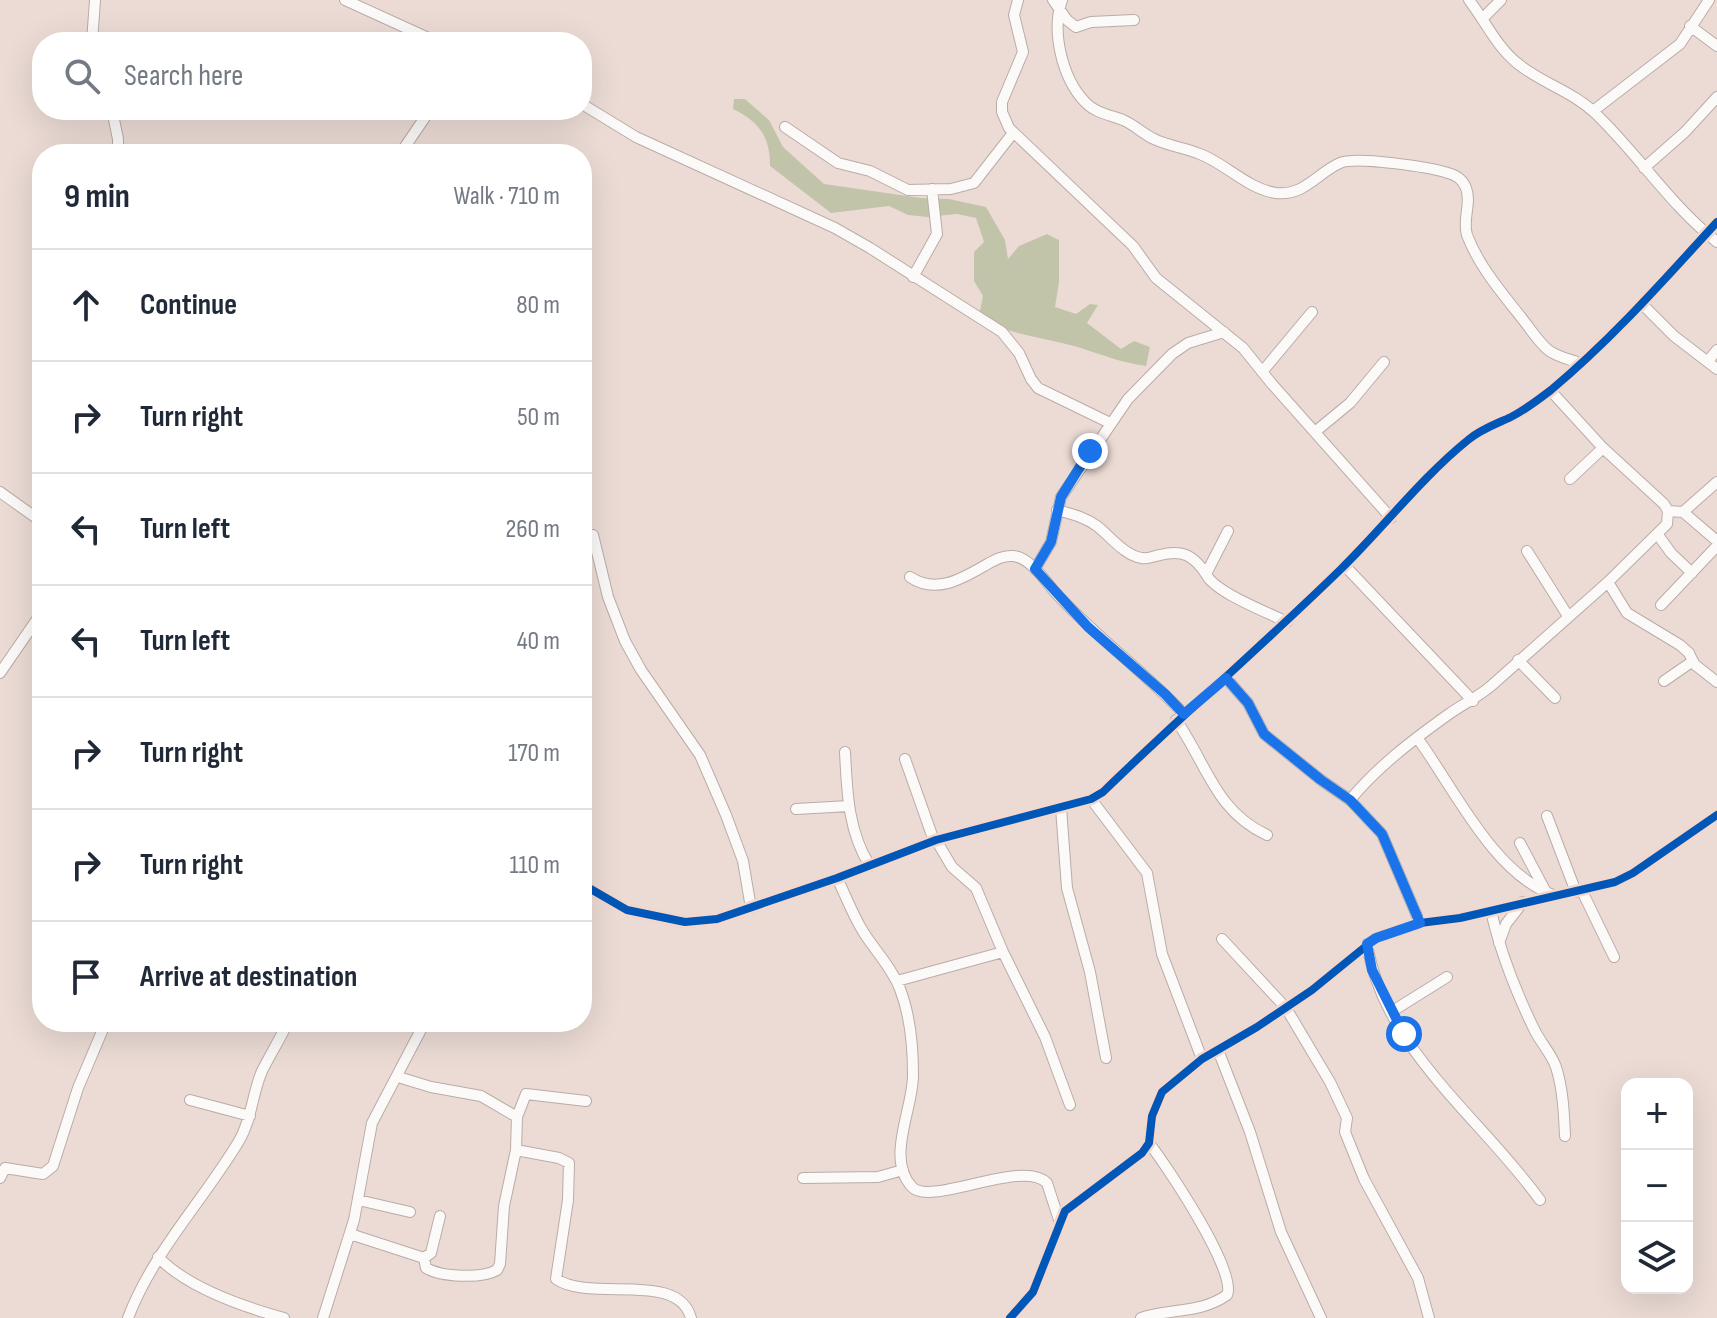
<!DOCTYPE html>
<meta charset="utf-8">
<style>
:root{--surface:#fff;--page:#f2f2f3;--text:#1f2937;--muted:#747a83;--line:#e0e1e3}
body{margin:0;font-family:"Sofia Sans Condensed",sans-serif;background:var(--page);color:var(--text)}
.controls{position:absolute;right:24px;bottom:24px;display:grid;overflow:hidden;border-radius:16px;box-shadow:0 8px 32px #0002}
.controls button{width:72px;height:72px;display:grid;place-items:center;padding:0;border:0;border-bottom:2px solid var(--line);background:var(--surface);color:var(--text);font:40px sans-serif}
.stop{position:absolute;width:24px;height:24px;margin:-18px;border:6px solid #1a73e8;border-radius:50%;background:#fff}
.stop.end{background:#1a73e8;border-color:#fff;box-shadow:0 2px 8px #0008}
.list{margin:0;padding:0;list-style:none}
h2{display:flex;justify-content:space-between;align-items:center;height:104px;margin:0;padding:0 32px;font-size:34px}
h2 small{font-size:26px;font-weight:400;color:var(--muted)}
.list li{display:grid;grid-template-columns:52px 1fr auto;gap:24px;align-items:center;box-sizing:border-box;height:112px;padding:0 32px;border-top:2px solid var(--line)}
.list b{display:block;font-size:30px;white-space:nowrap}
.list em{font-size:26px;font-style:normal;color:var(--muted)}
.icon{flex:none;width:44px;height:44px;fill:none;stroke:currentColor;stroke-width:2;stroke-linecap:round;stroke-linejoin:round}
.map{position:relative;flex:none;width:1717px;height:1318px;overflow:hidden}
.search{position:absolute;background:var(--surface);box-shadow:0 8px 32px #0002;left:32px;top:32px;width:560px;height:88px;display:flex;align-items:center;gap:20px;box-sizing:border-box;padding:0 28px;border-radius:32px;color:var(--muted);font-size:30px}
.panel{position:absolute;background:var(--surface);box-shadow:0 8px 32px #0002;left:32px;top:144px;width:560px;height:888px;border-radius:32px}
.map>svg:first-child{display:block}
.forest{fill:#c2c4aa}
.lines{fill:none;stroke-linecap:round;stroke-linejoin:round}
.minor-casing{stroke:#b9aca7;stroke-width:12}
.minor{stroke:#fcfaf9;stroke-width:10}
.cycleway-casing{stroke:#f5d7cc;stroke-width:13}
.cycleway{stroke:#0057b8;stroke-width:8}
.route{stroke:#1a73e8;stroke-width:10}
</style>
<div class="map">
<svg width="1717" height="1318" viewBox="0 0 1717 1318">
<rect width="100%" height="100%" fill="#ecdbd5"/>
<path class="forest" d="M734,99h11l24,21 14,27 41,37 97,14 28,1 37,8 19,33 3,19 11,-13 28,-12 12,6v42l-4,25 21,7 14,-10 8,1 -11,18 34,26 13,-8 16,6 -4,19c-25,-3 -48,-13 -72,-20 -32,-9 -68,-11 -95,-30l4,-20 -9,-15v-29l10,-10 -8,-24 -19,-4 -30,3 -19,-2 -19,-9 -58,7 -61,-47c0,-30 -11,-44 -37,-57z"/>
<g class="lines">
<defs>
<path id="minor" d="M345,0l92,42
M1018,0l-4,15 9,37 -21,50v10l7,16 124,118 23,32 87,70 29,36 119,134
M1053,0l14,20 9,7 15,-5 43,-2
M1062,0c-11,31 0,78 23,102 10,11 25,13 38,18 12,5 20,14 31,19 15,7 31,9 46,15 26,10 48,35 76,39 29,3 41,-20 64,-30 16,-7 89,4 108,10 8,2 15,7 18,15 6,15 -4,31 1,47 12,32 36,59 57,86 7,9 14,20 23,28 9,8 22,10 33,14
M1469,0c16,21 28,47 48,63 24,20 55,28 78,50 43,41 75,92 122,129
M1483,18l18,-18
M1690,26l27,20
M92,42l3,-42
M582,104l54,33 199,91 35,20 132,84 17,21 12,26 7,9 72,35
M112,110l6,29v15
M1593,111l87,-67 29,-44
M785,127l53,36 32,8 38,19 43,-1 23,-6 39,-50
M400,154l30,-44
M1644,168l41,-36 32,-35
M913,277l24,-43 -5,-45
M1642,304l32,32 43,33
M1708,361l9,-11
M1262,372l50,-60
M1316,431l34,-28 34,-41
M1570,479l33,-31
M0,492l42,30
M1057,510c14,4 28,7 40,16 13,10 28,30 45,32 6,1 12,-2 18,-3 23,-6 34,1 46,19
M1668,511l15,1 34,29
M1683,512l34,-30
M1228,531l-22,43c8,18 61,38 81,48
M593,535l15,62 17,44 16,29 59,85 26,60 17,46 8,47
M1658,535l13,18 21,20
M1527,551l41,65
M1344,565l129,136
M1035,569l16,-27 10,-45 67,-98 44,-45 16,-11 36,-11
M910,577c25,17 50,3 74,-11 9,-5 18,-11 29,-10 16,1 31,23 41,35 40,45 89,79 130,123
M1608,582l19,31 53,32 9,8 5,11 23,18
M1661,605l56,-59
M1518,660l37,38
M0,673l42,-61
M1226,678l22,25 16,31 57,46 29,20 32,34 38,89
M1664,681l29,-20
M1176,720c31,44 39,91 91,115
M1418,739c36,49 75,134 135,156
M845,752c2,39 3,80 25,114
M905,759l29,82
M1091,799l56,74 15,81 40,105
M1350,800c28,-34 64,-61 99,-86 14,-10 29,-17 42,-28l117,-104 59,-58 1,-13 -4,-7 -61,-56 -53,-58
M1061,808l6,80 23,84 16,86
M796,809l53,-3
M1547,816l29,76
M936,840l16,27 24,21 27,64 42,85 25,68
M1520,843l26,49
M837,878c9,18 16,38 27,55 12,19 28,35 36,56 10,26 13,57 13,85 1,33 -28,84 -1,113 18,20 111,-29 135,-4l13,40
M582,884l45,26 58,12 32,-3 120,-41 99,-38 155,-41 12,-7c78,-76 160,-147 238,-223 43,-42 80,-91 127,-129 13,-11 28,-16 43,-23 14,-7 27,-17 40,-27 61,-51 113,-110 166,-168
M1582,891l32,66
M1491,911c9,40 25,81 43,118 6,13 17,24 22,38 7,22 8,46 9,69
M1222,939l64,69 44,74 17,36 -2,14 19,47 54,99 11,40
M1499,943l7,-19 17,-22
M1367,944c17,105 114,174 173,256
M897,981l106,-29
M1391,1012l56,-35
M483,1022l2,1
M1218,1050l32,82 31,100 40,86
M398,1077l33,10 50,9 36,21 -1,33 43,8 10,5 -1,37 -12,79c36,24 122,-9 135,39
M190,1100l60,16
M517,1117l9,-23 60,7
M0,1178l5,-10 38,6 10,-8 25,-78 28,-66
M803,1178l75,-1 25,-7
M358,1200l52,12
M350,1234l74,24 7,-5 9,-37
M158,1257c29,30 86,50 126,61
M424,1258l2,10c15,9 56,11 71,2l3,-6 4,-58 12,-56
M128,1318c25,-66 75,-117 111,-177 13,-22 13,-47 23,-70 8,-16 18,-32 26,-49
M323,1318l31,-98 18,-97 53,-101
M1010,1318l23,-26 32,-81 77,-58 7,-10 3,-27 10,-24 40,-33 55,-32 55,-37 64,-52 44,-15 40,-5 155,-36 18,-9 84,-58
M1141,1318c29,-10 59,-4 86,-23 11,-23 -61,-130 -78,-152"/>
</defs>
<use href="#minor" class="minor-casing"/>
<use href="#minor" class="minor"/>
<defs>
<path id="cycleway" d="M582,884l45,26 58,12 32,-3 120,-41 99,-38 155,-41 12,-7c78,-76 160,-147 238,-223 43,-42 80,-91 127,-129 13,-11 28,-16 43,-23 14,-7 27,-17 40,-27 61,-51 113,-110 166,-168
M1010,1318l23,-26 32,-81 77,-58 7,-10 3,-27 10,-24 40,-33 55,-32 55,-37 64,-52 44,-15 40,-5 155,-36 18,-9 84,-58"/>
</defs>
<use href="#cycleway" class="cycleway-casing"/>
<use href="#cycleway" class="cycleway"/>
</g>
<g class="lines">
<path class="route" d="M1090,451l-29,46 -10,45 -16,27 53,58 77,67 19,20 42,-36 22,25 16,31 57,46 29,20 32,34 38,89 -44,15 -9,6 5,26 32,64"/>
</g>
</svg>
<div class="controls">
<button>+</button>
<button>−</button>
<button><svg class="icon" aria-label="layers" viewBox="0 0 24 24"><path d="M12 4l9 5-9 5-9-5zM3 14l9 5 9-5"/></svg></button>
</div>
<div class="stop" style="left:1404px;top:1034px"></div>
<div class="stop end" style="left:1090px;top:451px"></div>
<div class="search"><svg class="icon" aria-label="search" viewBox="0 0 24 24"><circle cx="10" cy="10" r="6"/><path d="M15 15l6 6"/></svg>Search here</div>
<section class="panel">
<h2>9 min<small>Walk · 710 m</small></h2>
<ul class="list">
<li><svg class="icon" aria-label="ahead" viewBox="0 0 24 24"><path d="M12 20V5M6 11l6-6 6 6"/></svg><div><b>Continue</b></div><em>80 m</em></li>
<li><svg class="icon" aria-label="right" viewBox="0 0 24 24"><path d="M7 20v-9h11M14 6l5 5-5 5"/></svg><div><b>Turn right</b></div><em>50 m</em></li>
<li><svg class="icon" aria-label="left" viewBox="0 0 24 24"><path d="M17 20v-9H6M10 6l-5 5 5 5"/></svg><div><b>Turn left</b></div><em>260 m</em></li>
<li><svg class="icon" aria-label="left" viewBox="0 0 24 24"><path d="M17 20v-9H6M10 6l-5 5 5 5"/></svg><div><b>Turn left</b></div><em>40 m</em></li>
<li><svg class="icon" aria-label="right" viewBox="0 0 24 24"><path d="M7 20v-9h11M14 6l5 5-5 5"/></svg><div><b>Turn right</b></div><em>170 m</em></li>
<li><svg class="icon" aria-label="right" viewBox="0 0 24 24"><path d="M7 20v-9h11M14 6l5 5-5 5"/></svg><div><b>Turn right</b></div><em>110 m</em></li>
<li><svg class="icon" aria-label="arrive" viewBox="0 0 24 24"><path d="M6 21V4h12l-3 4 3 4H6"/></svg><div><b>Arrive at destination</b></div></li>
</ul>
</section>
</div>
